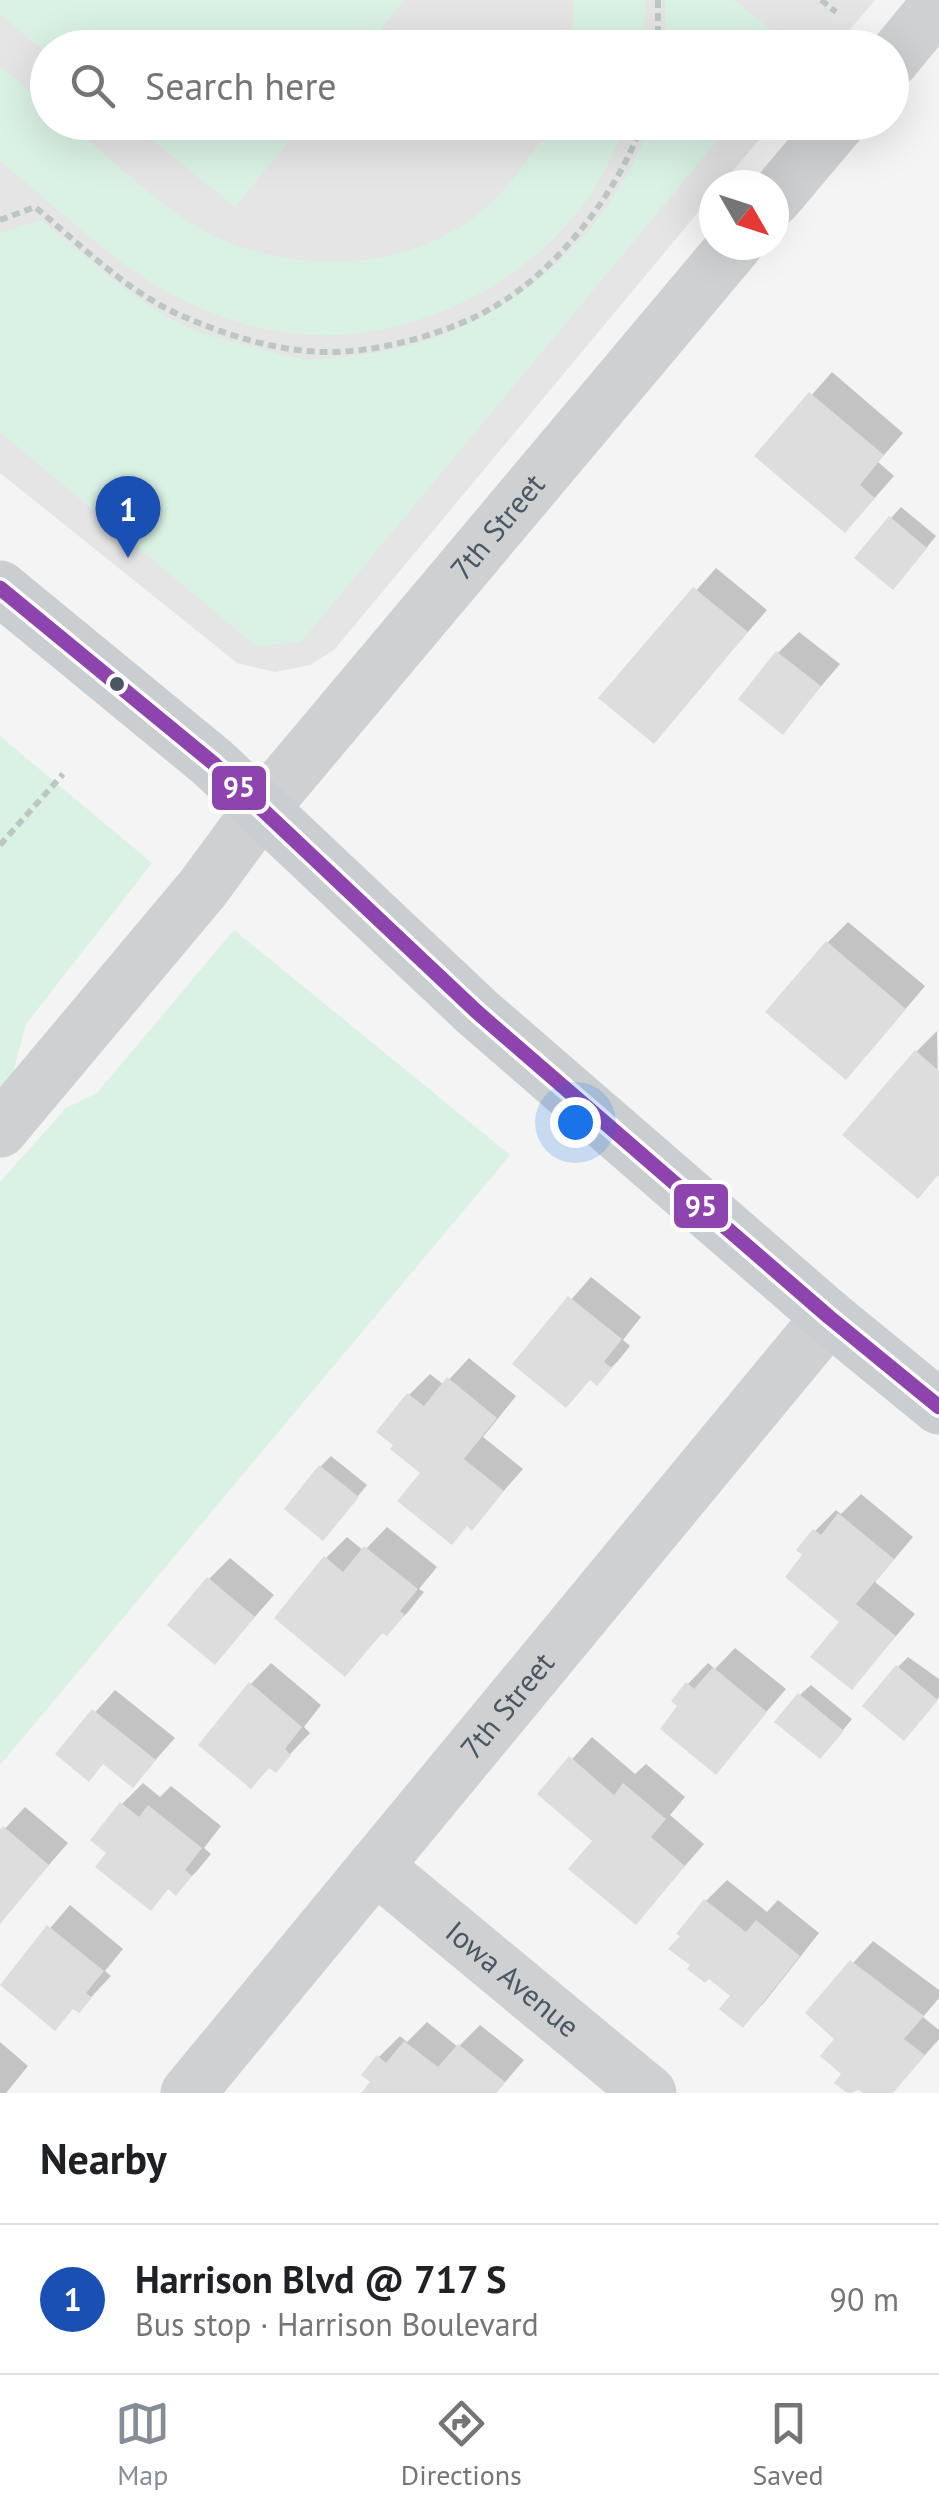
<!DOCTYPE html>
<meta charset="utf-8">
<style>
:root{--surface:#fff;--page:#f6f6f6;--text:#202124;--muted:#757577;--line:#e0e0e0;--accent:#868d94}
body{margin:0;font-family:"PT Sans",sans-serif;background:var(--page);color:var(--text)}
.compass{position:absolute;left:699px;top:170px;width:90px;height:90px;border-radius:50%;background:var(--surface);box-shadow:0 10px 40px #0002;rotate:129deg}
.you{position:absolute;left:575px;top:1122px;width:35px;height:35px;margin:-25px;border:8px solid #fff;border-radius:50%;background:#1a73e8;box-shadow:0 0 0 15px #1a73e833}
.badge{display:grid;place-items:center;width:65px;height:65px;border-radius:50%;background:var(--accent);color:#fff;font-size:32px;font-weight:700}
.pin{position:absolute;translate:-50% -82px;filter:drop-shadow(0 2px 5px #0008)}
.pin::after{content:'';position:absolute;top:52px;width:35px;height:30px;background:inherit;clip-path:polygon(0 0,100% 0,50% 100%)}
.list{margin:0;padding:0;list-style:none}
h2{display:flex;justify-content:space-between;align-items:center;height:130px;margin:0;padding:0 40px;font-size:42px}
h2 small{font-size:32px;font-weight:400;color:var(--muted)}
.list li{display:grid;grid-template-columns:65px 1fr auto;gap:30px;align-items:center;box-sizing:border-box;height:150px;padding:0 40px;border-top:2px solid var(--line)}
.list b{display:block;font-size:38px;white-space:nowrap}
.list p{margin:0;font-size:32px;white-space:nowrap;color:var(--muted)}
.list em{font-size:32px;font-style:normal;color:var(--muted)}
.icon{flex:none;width:55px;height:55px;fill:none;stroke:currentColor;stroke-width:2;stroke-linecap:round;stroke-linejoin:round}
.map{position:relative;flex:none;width:939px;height:2093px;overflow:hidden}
.search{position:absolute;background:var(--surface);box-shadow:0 10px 40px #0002;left:30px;right:30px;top:30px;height:110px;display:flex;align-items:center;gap:25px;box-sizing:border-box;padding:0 35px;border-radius:55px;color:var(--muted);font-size:38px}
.sheet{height:280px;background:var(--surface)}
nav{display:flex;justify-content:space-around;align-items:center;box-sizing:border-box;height:140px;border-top:2px solid var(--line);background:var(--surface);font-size:28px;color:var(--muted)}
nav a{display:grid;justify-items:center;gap:5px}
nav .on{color:var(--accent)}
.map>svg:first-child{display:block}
.education{fill:#e6e5e6}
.green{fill:#d9f2e3}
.shadow{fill:#0003}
.building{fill:#ddddde}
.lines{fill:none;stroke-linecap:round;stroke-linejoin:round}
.path{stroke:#bcc7c4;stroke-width:6;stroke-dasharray:8 5;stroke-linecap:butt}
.minor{stroke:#ced0d2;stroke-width:55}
.major{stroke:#caced1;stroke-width:55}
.bus-1-casing{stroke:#fff;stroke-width:22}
.bus-1{stroke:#8e44ad;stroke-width:15}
.bus-dot{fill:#4a5661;stroke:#fff;stroke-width:4}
.labels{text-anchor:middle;stroke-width:10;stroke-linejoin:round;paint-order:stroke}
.street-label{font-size:30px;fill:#4a5661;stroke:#fff}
.line-badge{stroke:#fff;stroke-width:4}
.badge-label{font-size:28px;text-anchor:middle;font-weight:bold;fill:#fff}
</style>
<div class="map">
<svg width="939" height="2093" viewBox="0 0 939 2093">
<rect width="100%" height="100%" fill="#f4f4f4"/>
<path class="education" d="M0,0h875l-40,47 -787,1v74l725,1 -52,62h-7v8l-380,457 -24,15 -35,7 -38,-9 -237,-190z"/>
<path class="green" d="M0,0h405l-39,47 -318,1 -1,5 -47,-39z
M573,0h72l-2,47h-71z
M665,0h69l58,47h-127z
M0,66l47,39 1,17 20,1c44,36 101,94 152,116 81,35 190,32 261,-27 30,-25 50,-57 71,-89h74c-10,23 -19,47 -33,68 -67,100 -198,161 -318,140 -35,-6 -68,-19 -100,-35 -64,-34 -119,-90 -175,-135z
M132,123h172l-69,84z
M650,123h82l-431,519 -45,4 -256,-214v-199l41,-13c44,35 89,78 139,104 21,11 49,17 73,23 17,4 34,10 51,12 17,2 37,-2 53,-4 130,-12 251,-108 293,-232z
M0,736l152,127 -126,161 -13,49 -13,15z
M234,930l276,225 -510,610v-583l66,-74 31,-15z"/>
<path class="shadow" d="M832,372l71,61 -25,29 16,14 -29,33 -107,-53z
M901,507l35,29 -33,41 -12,-59z
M716,568l51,42 -114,131 -51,-43z
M799,632l41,32 -57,67 -5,-78z
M848,922l77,64 -59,70 -39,-113z
M937,1031l2,143 -21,22 -2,-144z
M591,1277l50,40 -18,23 7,6 -12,15 -21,21 -6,-4 -76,-14z
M469,1358l47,38 -33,41 40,32 -51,58 -48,-54 -15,-78 21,-21 14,11z
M331,1456l36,29 -34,42 -12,-61z
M861,1494l52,43 -38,45 40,32 -63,73 -10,-66 -36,-66 9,-24 21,-21 5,4z
M387,1527l50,40 -18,22 5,3 -16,20 -21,21 -3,-2 -39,43 -19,-116 21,-21 17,14z
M230,1558l44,37 -59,67 -6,-83z
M735,1648l51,41 -70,82 -35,-65 7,-22 20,-21 7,6z
M908,1657l31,22v18l-25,30 -16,-60z
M271,1663l50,42 -17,22 6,6 -34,36 -5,-3 -20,20v-102z
M811,1685l41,34 -22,27 -30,-51z
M115,1690l60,48 -42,47 -28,-23 -16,16 -31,-24z
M592,1737l43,37 11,-10 39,33 -15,18 34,29 -68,78 -40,-81 -55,-47z
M143,1783l17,14 11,-11 50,40 -17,22 7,6 -14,17 -21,21 -6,-5 -20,21 -41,-55 13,-49z
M25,1807l43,36 -68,78v-87z
M727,1880l40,32 11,-12 41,33 -56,71 -20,20 -10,-28 -61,-48 34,-47z
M70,1905l53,44 -18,22 6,5 -32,34 -77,-26z
M873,1941l66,49v8l-16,19 16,13v9l-47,54h-25l-8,-6 -8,6 -13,-11 7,-8 -7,-36 -30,-25z
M427,2022l31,25 22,-22 44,35 -28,33h-132l9,-11 6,-25 21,-21 7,6z
M0,2042l28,24 -22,27h-6z"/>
<path class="building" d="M809,392l75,63 -24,30 15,13 -30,35 -91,-77z
M889,516l38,32 -34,42 -39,-32z
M693,587l55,45 -94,112 -56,-46z
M776,651l45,35 -38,49 -45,-36z
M826,941l80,68 -60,71 -81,-68z
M915,1050l24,21v103l-21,25 -76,-64z
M568,1296l54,43 -18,23 8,6 -15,18 -7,-6 -24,28 -54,-44z
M447,1377l50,41 -33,41 40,32 -32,40 -5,-5 -15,19 -55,-44 23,-28 -30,-24 3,-4 -17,-13 31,-39 17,13z
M319,1465l40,32 -36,44 -39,-32z
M838,1513l56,46 -38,45 40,32 -44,54 -42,-33 29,-35 -54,-45 17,-22 -6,-5 17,-21 8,6z
M364,1546l54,43 -18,22 5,4 -18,21 -5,-3 -37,44 -71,-59 50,-62 19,16z
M207,1577l48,40 -40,48 -48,-40z
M896,1665l42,35 -34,41 -42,-35z
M713,1667l54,45 -51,63 -56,-46 17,-23 -6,-5 15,-19 8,7z
M249,1682l53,45 -17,22 6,6 -15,18 -7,-5 -18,21 -53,-44z
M798,1693l46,38 -24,28 -46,-37z
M92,1709l64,51 -23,28 -30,-24 -14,18 -34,-28z
M569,1756l45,39 9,-12 43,36 -15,18 34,29 -49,59 -68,-56 24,-28 -55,-47z
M120,1802l19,15 9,-12 54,43 -17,22 7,6 -16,20 -8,-7 -17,22 -56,-44 11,-14 -16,-13z
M3,1826l46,39 -49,59v-94z
M704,1899l42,33 10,-12 44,36 -57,72 -24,-19 11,-13 -21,-17 -4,4 -18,-14 3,-4 -22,-16 12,-13 -4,-2z
M47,1925l57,46 -18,22 6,5 -13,15 -6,-4 -18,22 -55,-46z
M850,1960l74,56 -20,23 21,16 -32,38h-30l-4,-3 -12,3 -13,-10 7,-9 -21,-18 14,-17 -29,-26z
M404,2041l34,26 20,-23 47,38 -9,11h-135l9,-11 -9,-7 16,-20 9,8z"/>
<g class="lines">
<path class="path" d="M658,0v48
M821,0l15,12
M0,220l35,-13c46,38 92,85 147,109 44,19 91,34 140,36 54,2 129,-19 175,-47 61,-36 124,-116 145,-183
M0,845l63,-71"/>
<g class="minor">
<path d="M892,60l47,-57"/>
<path d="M774,199l65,-77"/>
<path id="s1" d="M0,1130l203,-242 58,-79 474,-564"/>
<path id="s2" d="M375,1866l274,227"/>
<path id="s3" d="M188,2093l641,-776"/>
</g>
<path class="major" d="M0,588l213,175 264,249 352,305 110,90"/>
<defs>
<path id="bus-1" d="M0,588l213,175 264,249 352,305 110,90"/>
</defs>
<use href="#bus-1" class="bus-1-casing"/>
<use href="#bus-1" class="bus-1"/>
</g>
<circle class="bus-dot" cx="117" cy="684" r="9"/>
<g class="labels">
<g class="street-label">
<text dy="10" stroke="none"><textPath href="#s1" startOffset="782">7th Street</textPath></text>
<text dy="10" stroke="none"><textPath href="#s3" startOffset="502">7th Street</textPath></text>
<text dy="10" stroke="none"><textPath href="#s2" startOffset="178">Iowa Avenue</textPath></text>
</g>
</g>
<g class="line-badge">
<rect x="210" y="764" width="58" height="48" rx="10" fill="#8e44ad"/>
<rect x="672" y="1182" width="58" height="48" rx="10" fill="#8e44ad"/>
</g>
<g class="badge-label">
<text x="239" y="797">95</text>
<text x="701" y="1216">95</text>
</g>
</svg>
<svg class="compass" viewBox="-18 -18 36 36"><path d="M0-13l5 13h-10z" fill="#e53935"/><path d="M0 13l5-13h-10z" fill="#757577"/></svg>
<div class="you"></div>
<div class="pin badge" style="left:128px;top:558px;background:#1a4fb4">1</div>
<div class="search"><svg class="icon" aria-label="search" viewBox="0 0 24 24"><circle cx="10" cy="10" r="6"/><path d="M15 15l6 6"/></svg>Search here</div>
</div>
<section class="sheet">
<h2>Nearby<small></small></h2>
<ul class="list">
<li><span class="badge" style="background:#1a4fb4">1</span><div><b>Harrison Blvd @ 717 S</b><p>Bus stop · Harrison Boulevard</p></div><em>90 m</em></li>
</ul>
</section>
<nav>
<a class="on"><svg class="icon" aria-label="map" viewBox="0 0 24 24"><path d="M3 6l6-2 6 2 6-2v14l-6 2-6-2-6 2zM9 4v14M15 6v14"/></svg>Map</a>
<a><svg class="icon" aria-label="directions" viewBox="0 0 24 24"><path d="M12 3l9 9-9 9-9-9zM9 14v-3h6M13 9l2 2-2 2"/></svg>Directions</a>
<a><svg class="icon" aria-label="saved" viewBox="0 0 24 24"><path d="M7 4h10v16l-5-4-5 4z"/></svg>Saved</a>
</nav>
